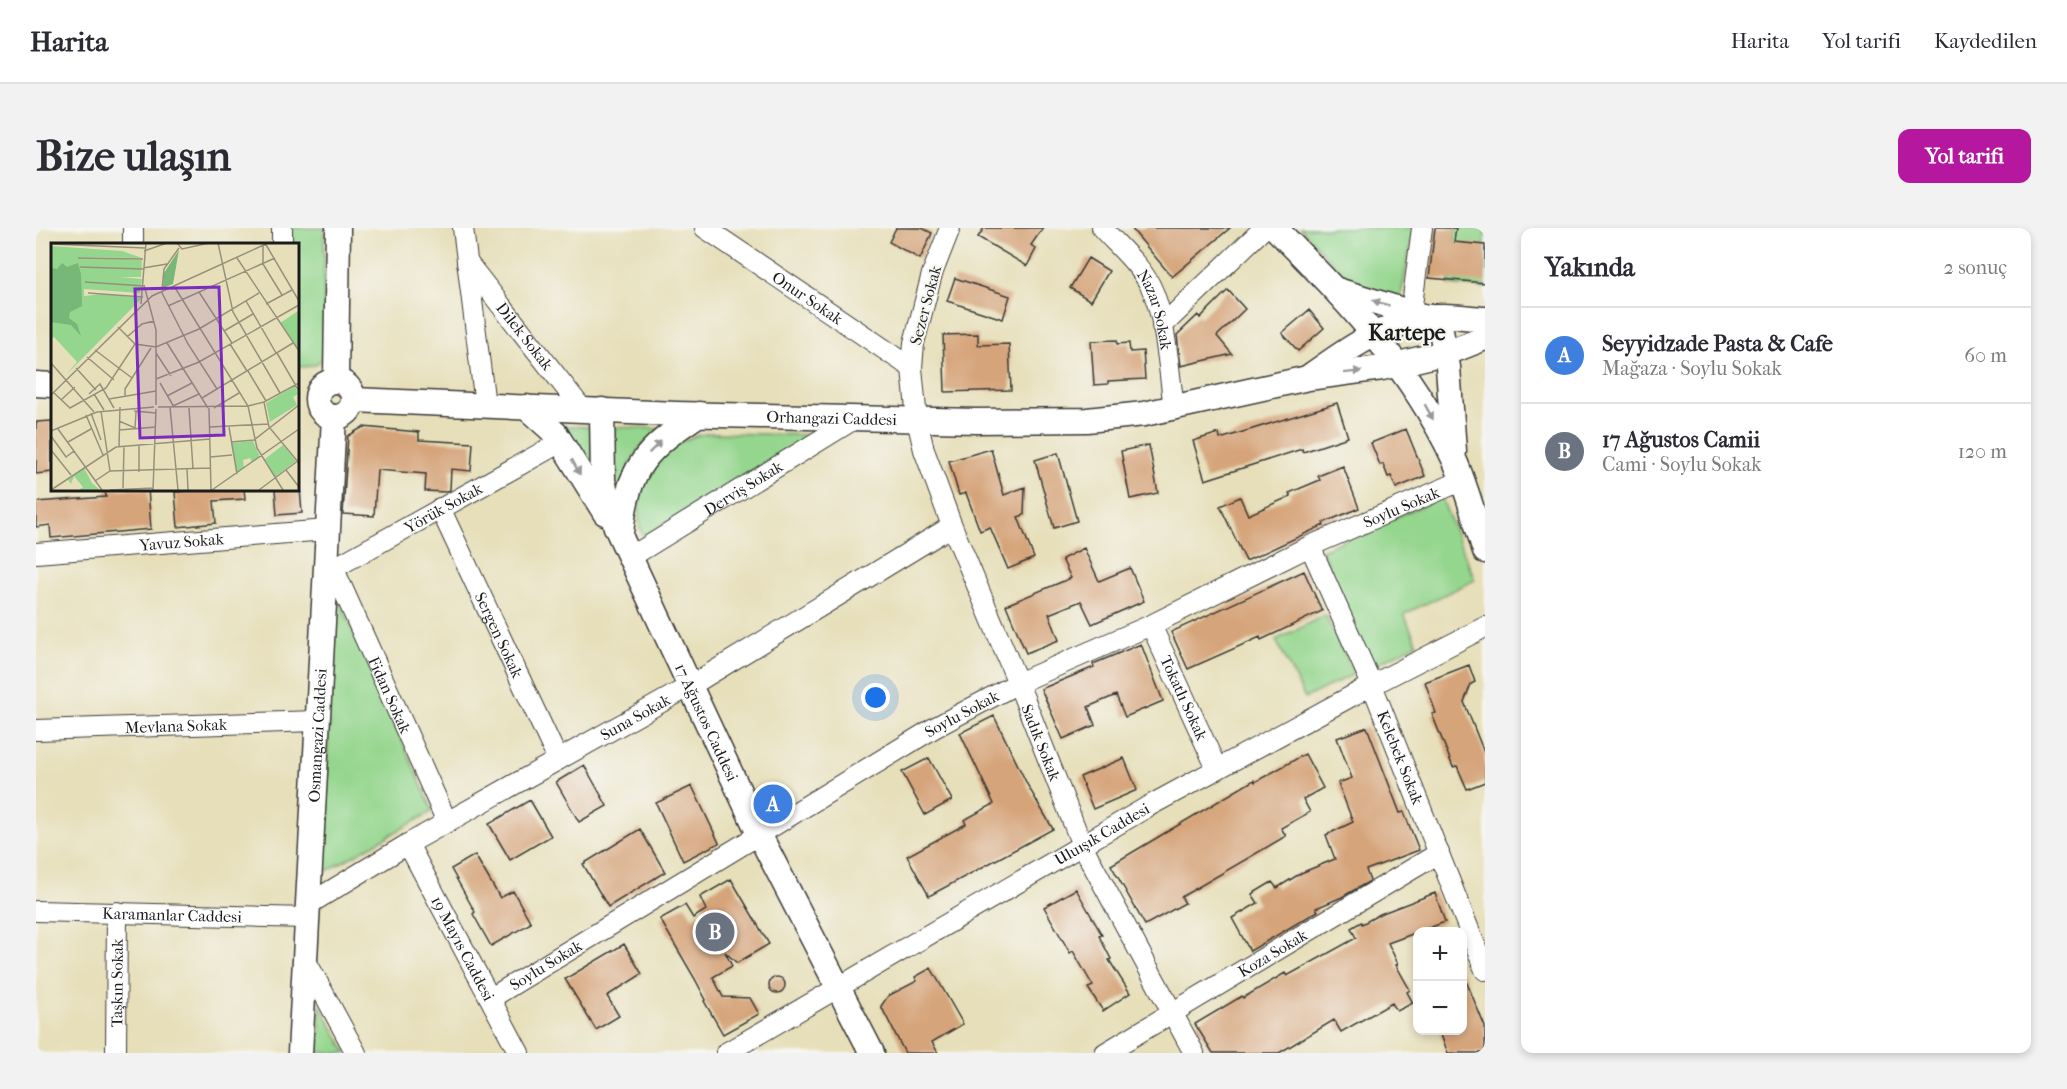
<!DOCTYPE html>
<html lang="tr">
<meta charset="utf-8">
<style>
:root{--surface:#fff;--page:#f2f2f3;--text:#2b2b33;--muted:#7c7c81;--line:#e1e1e2;--accent:#b5179e}
body{margin:0;font-family:"IM FELL French Canon",serif;background:var(--page);color:var(--text)}
.controls{position:absolute;right:18px;bottom:18px;display:grid;overflow:hidden;border-radius:12px;box-shadow:0 3px 9px #0003}
.controls button{width:54px;height:54px;display:grid;place-items:center;padding:0;border:0;border-bottom:2px solid var(--line);background:var(--surface);color:var(--text);font:30px sans-serif}
.you{position:absolute;left:840px;top:470px;width:21px;height:21px;margin:-15px;border:4px solid #fff;border-radius:50%;background:#1a73e8;box-shadow:0 0 0 9px #1a73e833}
.badge{display:grid;place-items:center;width:39px;height:39px;border-radius:50%;background:var(--accent);color:#fff;font-size:20px;font-weight:700}
.pin{position:absolute;translate:-50% -50%;border:3px solid #fff;box-shadow:0 2px 6px #0006}
.list{margin:0;padding:0;list-style:none}
h2{display:flex;justify-content:space-between;align-items:center;height:78px;margin:0;padding:0 24px;font-size:26px}
h2 small{font-size:20px;font-weight:400;color:var(--muted)}
.list li{display:grid;grid-template-columns:39px 1fr auto;gap:18px;align-items:center;box-sizing:border-box;height:96px;padding:0 24px;border-top:2px solid var(--line)}
.list b{display:block;font-size:22px;white-space:nowrap}
.list p{margin:0;font-size:20px;white-space:nowrap;color:var(--muted)}
.list em{font-size:20px;font-style:normal;color:var(--muted)}
.map{position:relative;flex:none;width:1449px;height:825px;overflow:hidden;border-radius:12px}
header{display:flex;align-items:center;gap:36px;box-sizing:border-box;height:84px;padding:0 30px;background:var(--surface);border-bottom:2px solid var(--line)}
header strong{font-size:28px}
nav{display:flex;gap:33px;margin-inline-start:auto;font-size:21px}
.intro{display:flex;align-items:center;justify-content:space-between;box-sizing:border-box;height:144px;padding:0 36px}
h1{margin:0;font-size:42px}
.button{padding:15px 27px;border-radius:12px;background:var(--accent);color:#fff;font-size:21px;font-weight:700}
main{display:flex;gap:36px;padding:0 36px}
aside{flex:1;background:var(--surface);border-radius:12px;box-shadow:0 3px 9px #0003}
.map>svg:first-child{display:block}
.green{fill:#94d68d;stroke:#587954;stroke-width:1.5}
.building{fill:#d6a47a}
.lines{fill:none;stroke-linecap:round;stroke-linejoin:round}
.minor-casing{stroke:#3a3934;stroke-width:22}
.tertiary-casing{stroke:#3a3934;stroke-width:27}
.minor{stroke:#fff;stroke-width:20}
.tertiary{stroke:#fff;stroke-width:24}
.oneway{fill:#999}
.labels{text-anchor:middle;stroke-width:4.5;stroke-linejoin:round;paint-order:stroke}
.street-label{font-size:16px;fill:#1c1c1c;stroke:#f6f6f2}
.district-label{font-size:22px;font-weight:bold;fill:#1c1c1c;stroke:#f6f6f2}
.inset-road{fill:none;stroke:#96917b;stroke-width:1.5}
.view{fill:#7b2cbf;fill-opacity:0.15;stroke:#7b2cbf;stroke-width:3}
.inset-edge{fill:none;stroke:#1c1c1c;stroke-width:3}
</style>
<header>
<strong>Harita</strong>
<nav><a>Harita</a><a>Yol tarifi</a><a>Kaydedilen</a></nav>
</header>
<div class="intro"><h1>Bize ulaşın</h1><a class="button">Yol tarifi</a></div>
<main>
<div class="map">
<svg width="1449" height="825" viewBox="0 0 1449 825">
<rect width="100%" height="100%" fill="#f6f6f2"/>
<filter id="ink" filterUnits="userSpaceOnUse"><feTurbulence type="fractalNoise" baseFrequency=".0167" numOctaves="2"/><feDisplacementMap in="SourceGraphic" scale="12" xChannelSelector="R" yChannelSelector="G"/><feConvolveMatrix kernelMatrix="1 2 1 2 8 2 1 2 1" color-interpolation-filters="sRGB"/></filter>
<filter id="wash" filterUnits="userSpaceOnUse"><feTurbulence type="fractalNoise" baseFrequency=".008" numOctaves="4" result="noise"/><feDisplacementMap in="SourceGraphic" scale="24" xChannelSelector="R" yChannelSelector="G"/><feGaussianBlur stdDeviation="1.35" result="paint"/><feColorMatrix in="noise" values="0 0 0 0 0 0 0 0 0 0 0 0 0 0 0 0 0 1.4 0 .05"/><feComposite in="paint" operator="in"/></filter>
<g filter="url(#wash)">
<rect width="100%" height="100%" fill="#e7dfba"/>
<path class="green" d="M255,0h33v128c-6,11 -16,12 -27,10v-122h-6z
M1264,0h114l-14,73c-51,-16 -66,-35 -100,-73z
M1420,0h29v60l-36,-3z
M526,198l30,1 1,56z
M582,199l44,2c-29,19 -33,35 -43,67l-5,-18v-49z
M676,205l104,2 -172,102c-6,-8 -5,-17 -5,-27 0,-40 34,-74 73,-77z
M1405,269l34,83 -71,34 13,30 -47,23 -48,-117z
M298,360l99,223 -110,62z
M1289,387l29,59 -49,24 -29,-58z
M284,777l27,48h-28z"/>
<g id="blocks">
<path class="building" d="M860,0h26l10,5 -12,26 -31,-17z
M948,0h59l-12,17 5,4 -9,17 -49,-29z
M1095,0h99l-58,49z
M1399,0h21l-2,14 31,3v38l-56,-5z
M1052,30l21,13 -18,30 -21,-13z
M919,50l55,18 -7,23 -56,-18z
M1192,62l17,19 -28,27 15,18 -51,12 -4,-31 21,-20 2,3z
M1273,82l15,18 -26,23 -16,-18z
M942,106v11l31,-1 2,46 -66,2 -2,-57z
M1081,112v4l12,-1 1,9 13,-1 2,28 -37,2v3l-14,1 -3,-44z
M1301,175l11,34 -45,15 -1,-3 -97,31 -12,-39 26,-8 1,6z
M16,193v51l-16,2v-52z
M327,199l56,5v8l54,3 -2,28 -20,-2 -1,21 -4,2 -21,-1 1,-17 -49,-4 -3,46 -31,-2 5,-78z
M1370,201l19,47 -29,12 -5,-12 -3,1 -5,-13 -3,1 -9,-22z
M1113,217l9,48 -28,6 -9,-48z
M955,221l13,46 21,-8 -1,28 -6,2 16,41 -26,11 -18,-42 -10,4 -14,-38 -7,2 -10,-34z
M1022,225l19,68 -23,7 -19,-68z
M1307,238l16,42 -36,15 1,2 -78,36 -26,-55 20,-9 8,18 43,-19 -2,-3 31,-13 -2,-4z
M69,261h43l3,40 -100,9 -1,-13 -14,2v-25l70,-5z
M167,261h41l1,10 -31,2 2,22 -38,4 -3,-35z
M239,261h25l2,24 -25,2z
M1048,320l15,33 31,-13 14,33 -52,23 -11,-23 -32,13 10,26 -33,13 -20,-48 65,-27 -9,-19z
M1268,343l18,40 -61,29 -1,-3 -72,32 -17,-37z
M1105,416l22,57 -38,16 -9,-22 -28,12 7,18 -32,14 -22,-50 53,-22 -1,-3z
M1433,437l6,17 -4,2 -7,18 21,53v27l-18,7 -10,-23 -4,1 -21,-53 4,-1 -11,-31z
M958,488l34,70 25,43 -124,67 -22,-40 59,-32 -2,-4 30,-16 -34,-71z
M1331,499l33,86 4,-1 15,38 -53,20 4,11 -28,16 -26,11 2,3 -68,40 -18,-33 26,-15 -6,-9 20,-12 5,6 24,-15 34,-14 -9,-24 27,-13 -15,-39 14,-5 -15,-40z
M1269,526l18,34 -20,11 7,13 -29,16 5,8 -105,61 4,6 -40,22 -34,-60 143,-85 1,2z
M893,530l23,42 -27,15 -23,-43z
M1088,530l13,32 -44,19 -13,-32z
M548,537l23,41 -28,16 -23,-40z
M656,558l27,57 -36,18 -27,-58z
M494,572l21,36 -41,24 -21,-36z
M604,601l25,43 -57,35 -25,-43z
M439,627l25,43 13,-7 18,32 -40,23 -18,-32 2,-2 -24,-43z
M695,651l38,65 -32,19 -12,-11 7,14 -19,11 10,20 27,1 9,16 -36,20 -19,-33 2,-1 -11,-21 -35,-60 25,-14 8,13 13,-8 -6,-13z
M1040,661l26,46 -3,1 12,23 -2,1 21,33 -27,18 -15,-23 5,-2 -20,-35 -3,2 -26,-46z
M1399,665l10,29 -57,21 10,21 -2,1 14,25 -3,2 6,11 -16,8 -5,-8 -51,29 -7,-12 -55,33h-66l-18,-29 47,-28 1,2 42,-25 2,3 69,-38 -5,-10 10,-6 1,2 18,-10z
M588,716l18,30 -35,22 12,20 -23,14 -31,-51z
M895,740l32,56 -31,18 6,11h-33l-24,-47 7,-10 29,-15 -2,-4z
M1426,743l23,56v26h-37l-9,-23h23z
M733 757a8 8 0 1 1 16 0a8 8 0 1 1-16 0Z"/>
</g>
</g>
<g filter="url(#ink)">
<use href="#blocks" fill-opacity="0" stroke="#3a3934" stroke-width="1.5"/>
<g class="lines">
<defs>
<g id="minor">
<path d="M97,0v16"/>
<path d="M427,0l22,177"/>
<path id="s1" d="M669,0l207,140"/>
<path id="s2" d="M914,0l-18,46 -18,69 -2,25 5,52 7,30 28,76 66,157 64,162 112,208"/>
<path id="s3" d="M1066,0c16,18 37,36 48,57 16,31 19,88 24,123"/>
<path d="M246,16v-16"/>
<path id="s4" d="M431,34l116,148"/>
<path d="M1375,85l11,-85"/>
<path d="M1126,98l102,-98"/>
<path id="s5" d="M404,280l118,252"/>
<path id="s6" d="M1274,318l62,139 113,285"/>
<path id="s7" d="M0,325l291,-23"/>
<path id="s8" d="M593,330l227,-140"/>
<path id="s9" d="M297,339l114,255"/>
<path id="s10" d="M289,345l236,-131"/>
<path id="s11" d="M1115,397l66,144"/>
<path id="s12" d="M0,502l280,-9"/>
<path id="s13" d="M372,616l111,209"/>
<path id="s14" d="M273,676l99,-60 282,-158 262,-160"/>
<path id="s15" d="M0,683l272,7"/>
<path d="M269,731l51,94"/>
<path id="s16" d="M455,770l443,-270 84,-45 133,-58 159,-79 151,-65"/>
<path id="s17" d="M80,825l1,-141"/>
<path id="s18" d="M690,825l423,-247 223,-121 113,-58"/>
<path id="s19" d="M1069,825l334,-200"/>
</g>
<g id="tertiary">
<path d="M1239,0c70,70 137,141 179,231 13,29 21,62 31,92"/>
<path d="M1301,62l85,26 19,15 7,36 6,84"/>
<path d="M1274,148c36,-26 74,-53 119,-59 18,-3 38,1 56,2"/>
<circle cx="299" cy="171" r="18"/>
<path d="M300,153l2,-153"/>
<path d="M0,156l16,1"/>
<path id="s20" d="M318,172l322,14 300,7 111,-1 57,-6 164,-36 74,-10 70,-17 33,-13"/>
<path d="M490,179l30,27 49,79"/>
<path id="s21" d="M566,182l1,71 13,46 144,309 112,217"/>
<path d="M585,305c7,-66 24,-83 78,-119"/>
<path id="s22" d="M264,825l34,-636"/>
</g>
</defs>
<use href="#minor" class="minor-casing"/>
<use href="#tertiary" class="tertiary-casing"/>
<use href="#minor" class="minor"/>
<use href="#tertiary" class="tertiary"/>
</g>
<defs><path id="oneway-solid" d="M-6-.8H1V-3.2L6.5 0L1 3.2V.8H-6Z" transform="scale(1.5)"/></defs>
<g class="oneway">
<use href="#oneway-solid" transform="translate(1345 75) rotate(-163)"/>
<use href="#oneway-solid" transform="translate(1317 144) rotate(-7)"/>
<use href="#oneway-solid" transform="translate(1393 184) rotate(61)"/>
<use href="#oneway-solid" transform="translate(619 219) rotate(-45)"/>
<use href="#oneway-solid" transform="translate(540 239) rotate(61)"/>
</g>
</g>
<g class="labels">
<g class="street-label">
<text dy="6" stroke="none"><textPath href="#s1" startOffset="124">Onur Sokak</textPath></text>
<text transform="translate(889 77) rotate(-75)" y="6">Sezer Sokak</text>
<text dy="6" stroke="none"><textPath href="#s3" startOffset="100">Nazar Sokak</textPath></text>
<text dy="6" stroke="none"><textPath href="#s4" startOffset="94">Dilek Sokak</textPath></text>
<text dy="6" stroke="none"><textPath href="#s20" startOffset="478">Orhangazi Caddesi</textPath></text>
<text dy="6" stroke="none"><textPath href="#s8" startOffset="134">Derviş Sokak</textPath></text>
<text dy="6" stroke="none"><textPath href="#s10" startOffset="135">Yörük Sokak</textPath></text>
<text dy="6" stroke="none"><textPath href="#s16" startOffset="1036">Soylu Sokak</textPath></text>
<text dy="6" stroke="none"><textPath href="#s7" startOffset="146">Yavuz Sokak</textPath></text>
<text dy="6" stroke="none"><textPath href="#s5" startOffset="140">Sergen Sokak</textPath></text>
<text dy="6" stroke="none"><textPath href="#s9" startOffset="140">Fidan Sokak</textPath></text>
<text dy="6" stroke="none"><textPath href="#s11" startOffset="80">Tokatlı Sokak</textPath></text>
<text dy="6" stroke="none"><textPath href="#s16" startOffset="550">Soylu Sokak</textPath></text>
<text dy="6" stroke="none"><textPath href="#s14" startOffset="376">Suna Sokak</textPath></text>
<text dy="6" stroke="none"><textPath href="#s21" startOffset="334">17 Ağustos Caddesi</textPath></text>
<text dy="6" stroke="none"><textPath href="#s12" startOffset="140">Mevlana Sokak</textPath></text>
<text dy="6" stroke="none"><textPath href="#s22" startOffset="318">Osmangazi Caddesi</textPath></text>
<text dy="6" stroke="none"><textPath href="#s2" startOffset="544">Sadık Sokak</textPath></text>
<text dy="6" stroke="none"><textPath href="#s6" startOffset="230">Kelebek Sokak</textPath></text>
<text dy="6" stroke="none"><textPath href="#s18" startOffset="435">Uluışık Caddesi</textPath></text>
<text dy="6" stroke="none"><textPath href="#s15" startOffset="136">Karamanlar Caddesi</textPath></text>
<text dy="6" stroke="none"><textPath href="#s13" startOffset="118">19 Mayıs Caddesi</textPath></text>
<text dy="6" stroke="none"><textPath href="#s19" startOffset="195">Koza Sokak</textPath></text>
<text dy="6" stroke="none"><textPath href="#s16" startOffset="64">Soylu Sokak</textPath></text>
<text dy="6" stroke="none"><textPath href="#s17" startOffset="70">Taşkın Sokak</textPath></text>
</g>
<g class="district-label">
<text x="1371" y="112">Kartepe</text>
</g>
</g>
<g transform="translate(15 15)">
<rect width="248" height="248" fill="#e7dfba"/>
<path d="M0,3l71,5 20,7 -65,-1 65,3 -1,17h-21l22,2 -2,14 -56,-4v7l19,-2 39,4 -76,77 11,-13 -23,-25 -3,2zM247,68v38l-18,-26zM244,143l3,8 -5,3 4,8 -27,17 -4,-19zM202,198l7,16 -8,5 -2,-4 -7,2 1,8 -7,4 -5,-29zM232,202l13,16 -21,16 -10,-18zM33,225l8,15 8,7h-21l4,-3 -9,-11 -3,8 -3,-4z" fill="#94d68d"/>
<path d="M128,7l-6,34 -10,4 1,-15zM11,20l5,4 11,-4 3,11 1,32 -12,6 -1,6 8,6 4,12 -10,-11 -20,-3v-54l6,1z" fill="#77b778"/>
<path class="inset-road" d="M126,0l5,6 27,-6M167,0l15,69 47,81M214,0l34,58M0,1l94,4M212,1v20l19,31M93,8l23,-8M27,15l65,1M186,15l62,93M29,24l63,2M92,25l24,-4M34,39l59,4M93,42l12,45v75M123,43l74,120 9,42 26,42M111,47l2,-21 15,-21M110,48l27,53 29,45M148,49l33,51M37,50l55,4M195,58l30,52M90,61l5,-61M215,61l26,-14M117,63l107,-48M67,84l17,17 21,3 43,-18 60,-36M173,88l29,-17M76,94l15,-13 12,-3M116,100l41,65M179,101l17,27M44,107l37,28M105,110l15,23M226,110l22,38M36,114l27,23M0,120l43,49M25,125l20,22M197,128l18,30M105,136l43,-17 100,-57M109,140l14,24M2,149l17,16 36,-20 29,-44M38,151l11,-10 14,24M43,151l10,16M0,152l101,-99 116,-53M116,153l25,-13M74,154v-8l26,-41M151,155l91,-55M58,156l47,-8M10,157l14,-13M213,159l5,25 30,36M122,163l26,-12M107,164l90,-1 16,-4 35,-19M119,164l8,83M138,165l4,61M158,165l2,82M163,165l25,-15M50,168l9,60M83,168l22,2M40,170l10,27M35,172l17,40M68,178l16,7 1,-16M159,184l58,-3M178,184l8,47M7,186l44,61M68,187l37,-3M0,188l46,-19 57,-5M0,193l15,21 8,-6M17,199l23,-13M180,199l23,-2 45,-35M68,204l1,-40M0,207l20,25M159,214l22,-2M136,226l1,21M235,227l13,17M88,229v-27M44,238l15,-10 100,-3M72,245l1,-42M0,247l65,-43 94,-8M59,247l43,-2M102,247l3,-81M161,247l87,-61M208,247l40,-30"/>
<path class="view" d="M168,44l5,148 -84,3 -5,-149z"/>
<rect width="248" height="248" class="inset-edge"/>
</g>
</svg>
<div class="controls">
<button>+</button>
<button>−</button>
</div>
<div class="you"></div>
<div class="pin badge" style="left:737px;top:576px;background:#3f7fe0">A</div>
<div class="pin badge" style="left:679px;top:704px;background:#6b7280">B</div>
</div>
<aside>
<h2>Yakında<small>2 sonuç</small></h2>
<ul class="list">
<li><span class="badge" style="background:#3f7fe0">A</span><div><b>Seyyidzade Pasta &amp; Cafe</b><p>Mağaza · Soylu Sokak</p></div><em>60 m</em></li>
<li><span class="badge" style="background:#6b7280">B</span><div><b>17 Ağustos Camii</b><p>Cami · Soylu Sokak</p></div><em>120 m</em></li>
</ul>
</aside>
</main>
